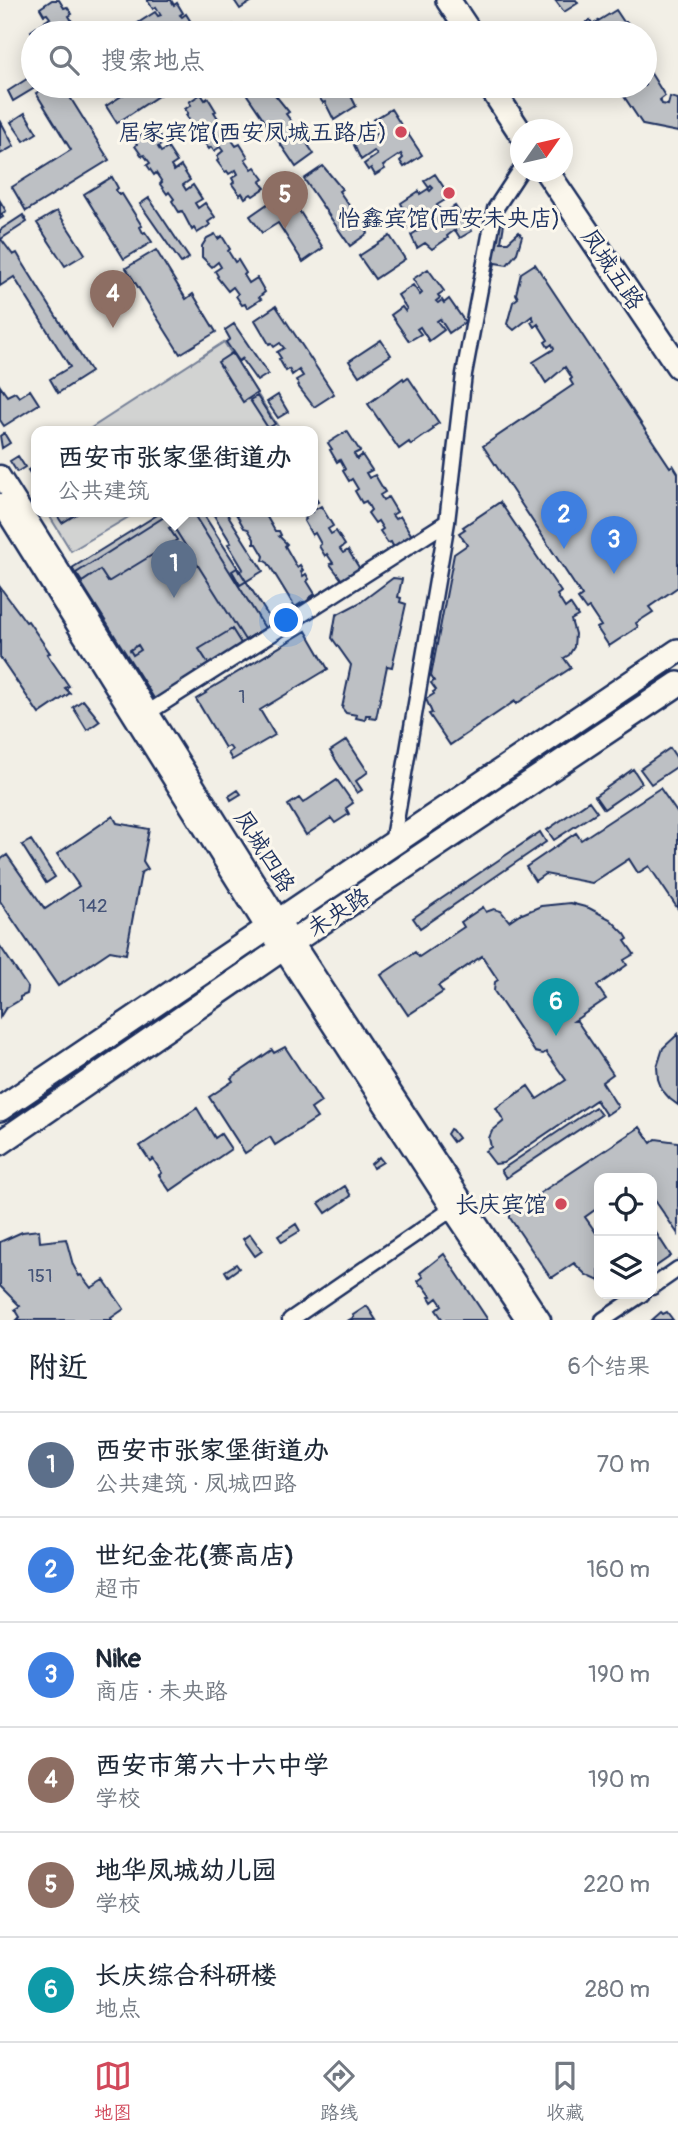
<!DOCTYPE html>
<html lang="zh">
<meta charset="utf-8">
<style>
:root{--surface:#fff;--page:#f2f2f3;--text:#1f2937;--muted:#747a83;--line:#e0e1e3;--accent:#d1495b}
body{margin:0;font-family:Pangolin,"LXGW WenKai TC",sans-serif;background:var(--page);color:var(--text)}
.controls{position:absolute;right:21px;bottom:21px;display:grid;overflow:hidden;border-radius:14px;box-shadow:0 4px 18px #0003}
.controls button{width:63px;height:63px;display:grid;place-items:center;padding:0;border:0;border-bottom:2px solid var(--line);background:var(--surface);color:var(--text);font:35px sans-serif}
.compass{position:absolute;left:510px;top:119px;width:63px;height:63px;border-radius:50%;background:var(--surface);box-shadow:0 4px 18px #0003;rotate:56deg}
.you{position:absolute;left:287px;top:621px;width:24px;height:24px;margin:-18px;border:5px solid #fff;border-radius:50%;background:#1a73e8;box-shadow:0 0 0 10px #1a73e833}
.badge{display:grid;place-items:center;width:46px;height:46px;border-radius:50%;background:var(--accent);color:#fff;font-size:23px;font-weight:700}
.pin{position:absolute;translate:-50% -58px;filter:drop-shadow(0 2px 4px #0008)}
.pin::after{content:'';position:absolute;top:37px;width:24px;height:21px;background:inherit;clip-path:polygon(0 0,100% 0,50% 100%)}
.popup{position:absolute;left:31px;top:426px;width:287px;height:91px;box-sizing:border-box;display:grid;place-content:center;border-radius:14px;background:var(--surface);filter:drop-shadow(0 2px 5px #0005);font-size:23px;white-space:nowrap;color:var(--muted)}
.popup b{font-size:26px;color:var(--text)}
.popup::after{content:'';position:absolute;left:50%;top:100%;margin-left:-14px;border:14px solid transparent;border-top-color:var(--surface)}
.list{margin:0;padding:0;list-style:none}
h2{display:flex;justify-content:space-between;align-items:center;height:91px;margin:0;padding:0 28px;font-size:30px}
h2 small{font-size:23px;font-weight:400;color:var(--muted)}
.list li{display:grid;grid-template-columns:46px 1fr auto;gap:21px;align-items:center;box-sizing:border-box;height:105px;padding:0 28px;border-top:2px solid var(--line)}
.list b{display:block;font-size:26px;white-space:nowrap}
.list p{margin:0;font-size:23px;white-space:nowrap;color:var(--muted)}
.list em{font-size:23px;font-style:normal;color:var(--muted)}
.icon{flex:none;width:38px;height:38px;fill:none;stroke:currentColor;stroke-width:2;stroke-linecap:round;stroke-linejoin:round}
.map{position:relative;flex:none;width:678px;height:1320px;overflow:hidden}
.search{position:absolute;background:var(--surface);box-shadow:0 4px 18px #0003;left:21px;right:21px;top:21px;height:77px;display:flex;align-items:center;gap:18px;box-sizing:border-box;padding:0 24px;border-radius:38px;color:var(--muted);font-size:26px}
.sheet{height:721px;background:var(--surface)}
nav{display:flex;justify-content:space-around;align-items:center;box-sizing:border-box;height:98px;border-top:2px solid var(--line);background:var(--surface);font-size:19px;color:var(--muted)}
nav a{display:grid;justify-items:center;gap:4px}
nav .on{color:var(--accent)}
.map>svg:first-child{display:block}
.green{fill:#d2d3d2;stroke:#768198;stroke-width:2}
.building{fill:#bdc0c4;stroke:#1b2f5e;stroke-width:2}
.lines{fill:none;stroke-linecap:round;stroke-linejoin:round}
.minor-casing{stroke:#1b2f5e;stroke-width:19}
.tertiary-casing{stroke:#1b2f5e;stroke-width:23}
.primary-casing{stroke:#1b2f5e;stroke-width:28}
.minor{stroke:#fbf7ec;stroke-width:14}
.tertiary{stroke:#fbf7ec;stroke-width:18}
.primary{stroke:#fbf7ec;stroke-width:23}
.poi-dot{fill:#d1495b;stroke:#fbf7ec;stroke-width:2.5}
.labels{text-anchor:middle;stroke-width:6;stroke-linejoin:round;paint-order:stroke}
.number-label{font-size:19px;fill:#445378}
.poi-label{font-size:23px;fill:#1b2f5e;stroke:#fbf7ec;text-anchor:end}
.street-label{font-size:23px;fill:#1b2f5e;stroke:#fbf7ec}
</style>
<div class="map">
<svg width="678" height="1320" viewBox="0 0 678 1320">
<rect width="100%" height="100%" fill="#f2efe6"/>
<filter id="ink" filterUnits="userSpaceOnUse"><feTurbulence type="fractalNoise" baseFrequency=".0143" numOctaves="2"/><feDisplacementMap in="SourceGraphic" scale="14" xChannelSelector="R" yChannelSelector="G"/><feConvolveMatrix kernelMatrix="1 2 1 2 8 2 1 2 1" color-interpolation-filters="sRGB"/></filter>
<g filter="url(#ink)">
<path class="green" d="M224,342l55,86 -6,4h-188z
M47,512h90l-66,39z"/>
<path class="building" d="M52,0h7l5,8 3,-1 5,7 -3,2 6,10 3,-2 5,8 -50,1v2l-2,-4 19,-13 -3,-4 -3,1 -4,-7z
M147,0h24l3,5 3,-2 6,10 -3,2 2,2 4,-3 5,8 -2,2 6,9h-53l1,-3 -5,-7 17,-11 3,4 3,-1 -5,-8 -3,2z
M234,0h20l-14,9z
M555,0h21l2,3 -14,9z
M616,10l8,12h3l6,11h-53l-3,-4 13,-9 6,9 2,-1 -3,-5z
M309,20l18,9 3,4h-40z
M233,25l5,8h-17z
M252,26l5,7h-16z
M645,56l4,6 -4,2 20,32 -5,4 2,4 6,1 2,-8 8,2v33l-35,-7 -26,-39h28z
M33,75v11h5l-25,15 -5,-10z
M48,86h15l46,74 -83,51 -14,-24 59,-37 -35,-57z
M75,86h27l-16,10 -5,-7 -3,2z
M106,86h17l-14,10 -5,-8z
M137,86h36l-56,37 -11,-17z
M241,86h27l21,26 -3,2 12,16 3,-1 10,15 -3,1 6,9 -18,13z
M311,86h43l-6,4 8,16 -22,14 -9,-18 -2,1z
M201,94l4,6 3,-2 8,13 -2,1 7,11 3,-1 8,12 -3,2 7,10 4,-2 8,13 -3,2 7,10 3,-2 9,12 -4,3 5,6 -12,8 -2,-2 -6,4 -3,-5 -2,2 -8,-11 2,-2 -2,-4 6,-4 -2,-4 -7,4 -2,-3 -2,1 -8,-11 2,-2 -2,-3 6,-5 -3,-4 -6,4 -3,-4 -2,2 -8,-11 3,-2 -3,-4 6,-4 -2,-4 -7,5 -3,-5 -2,2 -7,-11 2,-2 -3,-4 6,-4 -2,-3z
M391,109l12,19 -6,3 4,7 7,-4 14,21 -18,12 -4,-6 3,-3 -2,-4 -18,12 2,3 -10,6 -4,-7 -3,2 -4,-6 13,-9 -3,-4 -13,9 -7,-15 11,-8 2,3 15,-10 -2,-4 -3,1 -4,-7z
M25,113l12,20 -13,8 -13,-19z
M0,120l14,26 -14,8z
M155,130l9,13 -6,4 3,5 7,-4 9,14 -6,4 3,5 7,-5 9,14 -7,5 3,5 7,-5 9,14 -7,4 3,5 7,-5 10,14 -7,5 2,3 -13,8 -3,-5 -2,2 -10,-19 -3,1 -7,-11 2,-2 -5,-7 -2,2 -7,-10 2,-2 -6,-9 -2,2 -7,-10 3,-2 -6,-8 -2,1 -7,-10 2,-2 -3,-5 13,-8 2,3z
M323,166l19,23 -3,2 14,20 2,-1 10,14 -2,1 5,8 -18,13 -46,-67z
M435,174l15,23 -13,8 6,9 12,-8 17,25 -12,7 -5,-8 -8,6 1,2 -16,11 -7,-6 -8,5 -6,-13 11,-7 -5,-7 -11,8 -10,-11 9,-6 -4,-9 18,-12 1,3 8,-5 2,2 3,-3 -2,-2 -2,2 -5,-7z
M112,177l6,11 -2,2 3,5 3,-1 20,32 -2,1 3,6 2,-1 7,10 -28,17 -40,-65z
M149,198l40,60 -8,5 -41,-59z
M276,198l12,1 7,5 28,44 -20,14 -25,-39 -16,10 -12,-17z
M0,201l6,10 -5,3 2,3 -3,2z
M57,211l28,43 -20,12 -28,-43z
M23,215l4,7 -26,17 12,16 4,-2 4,7 70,112 -33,21 -8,-14 20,-12 -56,-90 -14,9v-56z
M496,223l8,1 -3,18h7l11,-10 3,4 -5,17 -10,12 -12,-2 -3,14 -5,-1z
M215,234l3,5 4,-3 8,13 -2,2 7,11 3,-2 8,13 -2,2 5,8 8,-5 8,14 -6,5 2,2 -14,9 -2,-4 -3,1 -6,-9 2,-2 -5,-7 -5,4 -11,-14 1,-1 -3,-5 6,-4 -3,-5 -6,5 -10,-10v-11l5,-8z
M390,236l15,23 -30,20 -16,-23z
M156,250l30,49 7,-5 23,38 -36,22 -54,-86z
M535,264l135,203 3,-2 5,8v114l-29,20 4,5 -17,11 2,4 -29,19 -12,-18 4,-2 -12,-18 -3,2 -8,-11 4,-3 -99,-150 90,-61 -3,-5 2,-2 -7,-11 -19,16 -13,-21 21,-13 -2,-5 -4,3 -3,-5 3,-2 -10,-16 -4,3 -3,-5 3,-2 -2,-4 -18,14 -7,-6 6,-22 5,-4 -2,-4 5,-21z
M428,269l16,22 -6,4 2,3 -4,3 2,2 4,-3 2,3 5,-4 16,23 -16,11 -9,-14 -3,2 7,9 -15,11 -9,-14 -3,2 4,5 -12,7 -18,-26 11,-8 3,4 2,-2 -9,-14 15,-10 7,10 2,-2 -9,-14z
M276,306l58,88 -20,13 -16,-21 1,-1 -3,-5 7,-4 -4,-6 -7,5 -3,-6 -3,2 -7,-12 2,-1 -4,-6 7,-4 -4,-5 -6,4 -3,-4 -2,1 -14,-24z
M234,324l34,50 -11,7 -15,-21 1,-2 -4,3 -13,-19 4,-3 -5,-9z
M381,340l10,15 -32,21 -10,-15z
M232,353l25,40 -14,9 -25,-40z
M408,377l31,46 -6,4 1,2 -23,16 -2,-3 -10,7 -31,-45 35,-26 1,2z
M0,386l7,10 8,-4 4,5 11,-7 9,14 -35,22 -4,-6z
M278,395l10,17 -10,6 -11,-16z
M257,396l18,28 -7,4 -18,-28z
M347,431l13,20 -6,3 3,5 5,-4 10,15 -6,3 3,5 6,-3 10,17 -5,3 3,5 5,-3 9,15 -5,3 3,4 5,-3 12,20 -18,12 -3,-6 -3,1 -8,-12 3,-2 -5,-8 -3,2 -7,-10 3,-3 -5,-9 -4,2 -7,-12 3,-2 -6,-10 -3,2 -6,-10 2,-2 -5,-9 -3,2 -7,-12 2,-1 -4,-6z
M4,433l6,10 -8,5 -2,-12z
M18,456l7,11 -8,5 -7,-11z
M36,465v17l-8,-12z
M312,492l6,10 -5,3 3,4 5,-3 12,20 -5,3 3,5 5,-3 9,14 -5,4 3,4 5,-3 12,19 -18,11 -12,-16 3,-1 -6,-9 -2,2 -6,-10 2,-2 -6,-11 -3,2 -8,-14 2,-2 -4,-7h10z
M500,502l61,90 -4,3 8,13 5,-4 8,12 -7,4 4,14 -1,13 -5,8 -5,3 7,10 -55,36 -1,-3 -65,44 -21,-31 3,-1 -6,-14 8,-5 -1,-2 3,-2 -5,-7 3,-2 -3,-5 23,-122 13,-9 -8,-12 6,-4 -2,-2z
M55,512h25l-18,11z
M162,512h40l74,116 -119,75 -85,-135z
M172,512h22l-1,1 72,115 -20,12 -72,-114 -4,2 8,12 -33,20 -36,22 -8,-12 -18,12 -6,-9z
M212,512h14l37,59 -23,14 -8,-14 5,-3 2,4 4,-3 -15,-25 3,-1z
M235,512h29l11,19h4l2,4 -2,1 8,8 -2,2 12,21 3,-2 3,5 -2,2 2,4 3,-2 3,5 -2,2 8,13 -6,4 -1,4h-5l-8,5 -27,-44 -5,-3 1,-4 -7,-12h-3v-5l-6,-10 -4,-1z
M393,578l9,1 -4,18 3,1 -1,4 6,2 -14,63 -5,-1 -11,53 -7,-1 1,-3h-4l-1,5 -9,-2 1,-3 -11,-2 -4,-5 9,-43 -19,-27 4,-23 25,-13z
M0,587l26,35 2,-1 22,32 -3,1 22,32 -4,2 5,5 -31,21 -39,-57z
M232,629l10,16 -32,21 -11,-17z
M306,631l22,38 -68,41 15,25 -43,25 -4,-7 4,-3 -3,-4 -4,2 -29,-49 10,-6 -1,-1z
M138,645l3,5 -8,5 -3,-5z
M83,700l17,21 -13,9 -14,-23z
M347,740l21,32 -12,9 6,9 -5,3 -27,-42z
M670,748l8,12v6l-27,18 -11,-15z
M633,769l9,14 -38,26 -9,-13z
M337,780l16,23 -7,5 3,6 -14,9 -4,-5 -25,17 -18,-30 11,-7 4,5z
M660,788l18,26v95l-29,-43 -11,7 -9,-14 -37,24 -47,-9 -10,7 -9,-14 50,-34 5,7z
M238,790l3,4 -10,6 -2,-4z
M589,801l8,11 -43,28 -7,-10z
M113,816l4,7 32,6 -6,32 5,8 -7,4 -15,81 -16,-3 -52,35 -58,-85v-41l7,-5 38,54 34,-23 -22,-32z
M540,832l6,10 -126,86 -7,-10z
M31,840l24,37 -9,6 -24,-38z
M570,903l19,5 21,11 15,15 3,5 -3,2 9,13 -10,6 3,5 -30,21 9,13 -32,22h3l36,53 -11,8 16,25 -12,8 -10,-15 -93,63 -8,1 -10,-13 6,-4 -2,-9 3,-7 12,-10 -8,-13 32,-22 9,13 29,-19 -20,-28 -3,2 -8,-2 -41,-61 1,-9 3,-2 -16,-24 -44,30 5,6 -35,23 -27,-40 34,-23 4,5 45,-30 -3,-5 22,-15 3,5 8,-3 7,2 8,10 12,-8 1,1 19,-8z
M0,946l28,42 -1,6 -7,3v3l-15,9 -5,8z
M678,1034v71l-8,-6 -8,-9 -4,-11 -1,-12 6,-19z
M285,1047l36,55 -10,7 6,9 -42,27 -5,-8 -25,16 -36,-56 24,-16 -2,-3 41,-28 2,3z
M595,1107l6,8 -95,63 -5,-8z
M197,1108l18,30 6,-4 10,15 -61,42 -11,-16 3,-2 -9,-14 -3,2 -10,-15z
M640,1127l11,16 5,-4 22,3v92l-24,-35 -2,2v-23h-53v29l-14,10 14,20v44l-13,-6 -12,-12 -21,14h-3l-40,-59v-5z
M450,1129l2,1 6,8 -5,4 -6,-8z
M379,1157l4,5 -10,6 -2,-4z
M345,1186l6,10 -25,17 -7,-10z
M296,1224l4,7 -18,11 -4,-6z
M653,1228l18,28 -19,13v-40z
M39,1230l1,12 26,-3 7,26 6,11 2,-1 10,13 13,-8 20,29 -13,9 1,2h-95l3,-3 -5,-8 5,-3 -20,-20v-44l22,-10z
M250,1234l12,17 -7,5 -12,-17z
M444,1254l44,66h-45l-7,-10 6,-5 -5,-7 -5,4 -3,-5 2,-1 -8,-11 -2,1 -3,-5 5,-4 -3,-4z
M236,1264l3,4 -11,8 -3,-5z
M367,1306l9,14h-27l5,-3 -1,-2z
M661,1312l2,2 4,-2 6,8h-21z"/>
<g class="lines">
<defs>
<path id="minor" d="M141,717l306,-195
M392,844l55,-322 17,-148 31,-165 25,-38
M652,1287l26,-18
M290,1320l168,-115
M603,1320l39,-26"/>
<path id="tertiary" d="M0,475l280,446 261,399
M0,503l266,426 16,20 170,261 74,110"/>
<path id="primary" d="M448,0l22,33
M490,86l30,46
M547,172l131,194
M0,1109l678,-458
M0,1143l282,-194 396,-265"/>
</defs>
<use href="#minor" class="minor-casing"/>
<use href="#tertiary" class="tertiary-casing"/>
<use href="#primary" class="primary-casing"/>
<use href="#minor" class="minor"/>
<use href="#tertiary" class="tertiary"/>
<use href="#primary" class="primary"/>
</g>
</g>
<g class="poi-dot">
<circle cx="401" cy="132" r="7"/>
<circle cx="449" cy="193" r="7"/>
<circle cx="561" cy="1204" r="7"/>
</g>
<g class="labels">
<g class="number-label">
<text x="242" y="703">1</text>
<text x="93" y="912">142</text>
<text x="40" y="1282">151</text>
</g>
<g class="poi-label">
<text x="387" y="140">居家宾馆(西安凤城五路店)</text>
<text x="449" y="226" text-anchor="middle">怡鑫宾馆(西安未央店)</text>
<text x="547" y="1212">长庆宾馆</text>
</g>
<g class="street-label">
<text transform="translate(613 269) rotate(56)" y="8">凤城五路</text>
<text transform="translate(265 851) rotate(58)" y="8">凤城四路</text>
<text transform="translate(338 912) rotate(-33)" y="8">未央路</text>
</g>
</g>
</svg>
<div class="controls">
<button><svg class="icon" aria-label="locate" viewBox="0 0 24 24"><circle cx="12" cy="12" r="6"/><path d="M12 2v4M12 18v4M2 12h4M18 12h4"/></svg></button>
<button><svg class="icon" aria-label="layers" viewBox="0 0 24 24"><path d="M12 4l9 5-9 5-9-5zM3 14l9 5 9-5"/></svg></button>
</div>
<svg class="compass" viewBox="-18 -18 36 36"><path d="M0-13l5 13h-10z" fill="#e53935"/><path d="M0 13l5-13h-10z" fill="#747a83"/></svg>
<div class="you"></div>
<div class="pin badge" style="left:174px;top:598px;background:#5c6f8a">1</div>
<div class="popup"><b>西安市张家堡街道办</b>公共建筑</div>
<div class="pin badge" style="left:564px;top:549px;background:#3f7fe0">2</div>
<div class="pin badge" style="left:614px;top:574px;background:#3f7fe0">3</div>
<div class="pin badge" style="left:113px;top:328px;background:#8d6e63">4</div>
<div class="pin badge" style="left:285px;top:229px;background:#8d6e63">5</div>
<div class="pin badge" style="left:556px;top:1036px;background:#0f9aa8">6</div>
<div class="search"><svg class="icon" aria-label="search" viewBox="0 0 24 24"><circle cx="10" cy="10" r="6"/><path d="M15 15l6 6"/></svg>搜索地点</div>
</div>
<section class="sheet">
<h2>附近<small>6个结果</small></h2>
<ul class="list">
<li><span class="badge" style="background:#5c6f8a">1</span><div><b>西安市张家堡街道办</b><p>公共建筑 · 凤城四路</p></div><em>70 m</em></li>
<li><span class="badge" style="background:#3f7fe0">2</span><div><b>世纪金花(赛高店)</b><p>超市</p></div><em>160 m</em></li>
<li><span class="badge" style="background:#3f7fe0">3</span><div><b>Nike</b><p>商店 · 未央路</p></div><em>190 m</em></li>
<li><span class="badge" style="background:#8d6e63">4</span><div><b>西安市第六十六中学</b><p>学校</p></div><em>190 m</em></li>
<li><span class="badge" style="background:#8d6e63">5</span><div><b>地华凤城幼儿园</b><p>学校</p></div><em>220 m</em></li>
<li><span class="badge" style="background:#0f9aa8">6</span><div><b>长庆综合科研楼</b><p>地点</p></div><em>280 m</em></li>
</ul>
</section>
<nav>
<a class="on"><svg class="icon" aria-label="map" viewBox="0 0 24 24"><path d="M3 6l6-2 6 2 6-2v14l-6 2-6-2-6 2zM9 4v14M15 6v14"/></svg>地图</a>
<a><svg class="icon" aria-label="directions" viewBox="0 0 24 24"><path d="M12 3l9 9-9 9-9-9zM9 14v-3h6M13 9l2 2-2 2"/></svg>路线</a>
<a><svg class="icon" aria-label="saved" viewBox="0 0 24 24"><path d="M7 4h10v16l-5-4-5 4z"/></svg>收藏</a>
</nav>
